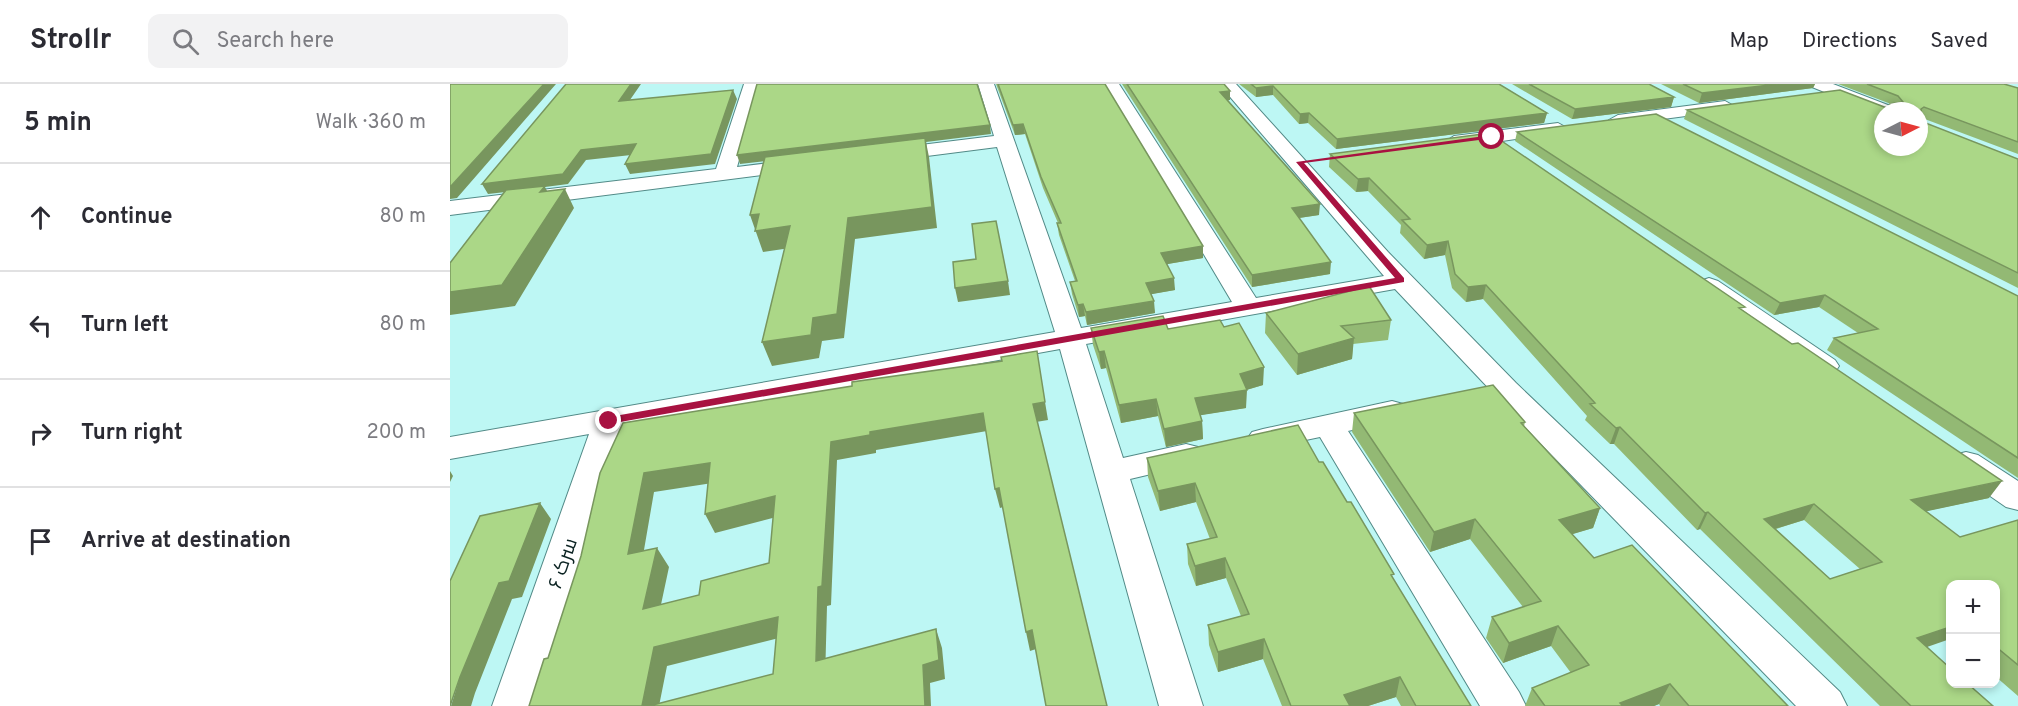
<!DOCTYPE html>
<meta charset="utf-8">
<style>
:root{--surface:#fff;--page:#f2f2f3;--text:#2b2b33;--muted:#7c7c81;--line:#e1e1e2}
body{margin:0;font-family:Overpass,Cairo,sans-serif;background:var(--page);color:var(--text)}
.controls{position:absolute;right:18px;bottom:18px;display:grid;overflow:hidden;border-radius:12px;box-shadow:0 3px 9px #0003}
.controls button{width:54px;height:54px;display:grid;place-items:center;padding:0;border:0;border-bottom:2px solid var(--line);background:var(--surface);color:var(--text);font:30px sans-serif}
.compass{position:absolute;left:1424px;top:18px;width:54px;height:54px;border-radius:50%;background:var(--surface);box-shadow:0 3px 9px #0003;rotate:84deg}
.stop{position:absolute;width:18px;height:18px;margin:-14px;border:4px solid #a81241;border-radius:50%;background:#fff}
.stop.end{background:#a81241;border-color:#fff;box-shadow:0 2px 6px #0008}
.list{margin:0;padding:0;list-style:none}
h2{display:flex;justify-content:space-between;align-items:center;height:78px;margin:0;padding:0 24px;font-size:26px}
h2 small{font-size:20px;font-weight:400;color:var(--muted)}
.list li{display:grid;grid-template-columns:39px 1fr auto;gap:18px;align-items:center;box-sizing:border-box;height:108px;padding:0 24px;border-top:2px solid var(--line)}
.list b{display:block;font-size:22px;white-space:nowrap}
.list em{font-size:20px;font-style:normal;color:var(--muted)}
.icon{flex:none;width:33px;height:33px;fill:none;stroke:currentColor;stroke-width:2;stroke-linecap:round;stroke-linejoin:round}
.map{position:relative;flex:none;width:1568px;height:622px;overflow:hidden}
header{display:flex;align-items:center;gap:36px;box-sizing:border-box;height:84px;padding:0 30px;background:var(--surface);border-bottom:2px solid var(--line)}
header strong{font-size:28px}
nav{display:flex;gap:33px;margin-inline-start:auto;font-size:21px}
.search{width:420px;height:54px;background:var(--page);display:flex;align-items:center;gap:15px;box-sizing:border-box;padding:0 21px;border-radius:12px;color:var(--muted);font-size:22px}
main{display:flex}
aside{flex:1;background:var(--surface)}
.map>svg:first-child{display:block}
.lines{fill:none;stroke-linecap:round;stroke-linejoin:round}
.minor-casing{stroke:#528a87;stroke-width:2}
.minor{fill:#fff;fill-rule:evenodd}
.wall{fill:#93b974;fill-rule:evenodd}
.shaded-wall{fill:#78965e}
.building{fill:#abd787;stroke:#78965e;stroke-width:1.5;fill-rule:evenodd}
.route{fill:#a81241}
.labels{text-anchor:middle;stroke-width:5;stroke-linejoin:round;paint-order:stroke}
.near-street-label{font-size:20px;fill:#0b2322;stroke:#fff}
</style>
<header>
<strong>Strollr</strong>
<div class="search"><svg class="icon" aria-label="search" viewBox="0 0 24 24"><circle cx="10" cy="10" r="6"/><path d="M15 15l6 6"/></svg>Search here</div>
<nav><a>Map</a><a>Directions</a><a>Saved</a></nav>
</header>
<main>
<aside>
<h2>5 min<small>Walk · 360 m</small></h2>
<ul class="list">
<li><svg class="icon" aria-label="ahead" viewBox="0 0 24 24"><path d="M12 20V5M6 11l6-6 6 6"/></svg><div><b>Continue</b></div><em>80 m</em></li>
<li><svg class="icon" aria-label="left" viewBox="0 0 24 24"><path d="M17 20v-9H6M10 6l-5 5 5 5"/></svg><div><b>Turn left</b></div><em>80 m</em></li>
<li><svg class="icon" aria-label="right" viewBox="0 0 24 24"><path d="M7 20v-9h11M14 6l5 5-5 5"/></svg><div><b>Turn right</b></div><em>200 m</em></li>
<li><svg class="icon" aria-label="arrive" viewBox="0 0 24 24"><path d="M6 21V4h12l-3 4 3 4H6"/></svg><div><b>Arrive at destination</b></div></li>
</ul>
</aside>
<div class="map">
<svg width="1568" height="622" viewBox="0 0 1568 622">
<rect width="100%" height="100%" fill="#bdf7f4"/>
<g class="lines">
<defs>
<path id="minor" d="M294,0h16l-23,83 64,-8 7,2 3,4 -3,4 -358,46v-14l266,-32z
M528,0h16l87,244 151,-26 -129,-218h16l137,214 128,-22 -165,-192h17l152,168 128,131 324,309 7,14h-51l-249,-256 -152,-161 -309,55 37,114 63,-14 12,3 4,8 -4,8 -68,16 73,227h-44l-99,-357 -438,79 -86,278h-44l97,-272 -139,25v-22l605,-105 -58,-185 -109,14 -10,-6 10,-6 106,-13z
M1360,0h23l60,23 3,4h-13v4h-2l-69,-28z
M1275,17l9,5 -3,4 -113,15 -9,-5 9,-5z
M1108,39l9,5 -3,4 -110,16 -9,-6 9,-6z
M1259,194l9,3 117,79 4,6 -4,6 -10,3 -10,-3 -115,-81 -4,-5 4,-5z
M942,317l11,3 4,7 -4,7 -55,13 171,261 7,14h-46l-160,-269 -57,12 -11,-3 -5,-7 5,-7 11,-3z
M1516,368l12,3 40,26v29l-12,-3 -52,-36 -4,-8 4,-8z"/>
</defs>
<use href="#minor" class="minor-casing"/>
<use href="#minor" class="minor"/>
</g>
<path class="wall" d="M546,0h109l98,174 -36,6 8,26 -24,4 4,19 -68,12 -2,-9 -6,1 -7,-23 -2,-12 5,-1 -16,-46 -2,-12h1l-15,-35 -18,-54 -10,1z
M672,0h102l6,16h-2l91,115 -20,3 31,56 -78,13z
M789,0h260l48,29 -3,10 -208,26 -28,-26 -9,1 -26,-29 -17,2z
M1062,0h137l25,13 -3,10 -99,12z
M1211,0h154l-2,4 -114,15z
M1388,0h166l14,4v66l-96,-36 1,4 95,37v129l-334,-169 3,-9 200,-2 4,-4z
M1067,48l501,164v182l-191,-128 7,-12 24,-5 -39,-26 -45,8 -259,-174z
M880,70l413,156 246,188 -63,13 34,26 58,-17v176l-23,-20v-91l-68,62 66,59h-113l-180,-177 -3,1 -83,-86h-4l-25,-24 2,-4 -104,-117 -17,3 -14,-14 -7,-33 -21,4 -24,-26 1,-8 -33,-34 -12,1 -27,-25zM1354,436l56,49 -30,10 -54,-50z
M816,229l125,7 -3,20 -35,4 -1,15 -55,16 -32,-42z
M774,243l39,58 -17,5v18l-46,7 2,6 1,18 -37,8 -8,-31 -37,7 -15,-55 -5,1 -8,-24 -2,-17 77,1z
M904,329l171,9 -1,4 76,82 -7,20 -21,6 22,24 194,148h-128l-1,-2 -5,2h-129l7,-18 39,-15 -20,-27 -48,17 -17,-25 6,-21 31,-10 -53,-68 -40,13 -78,-120z
M697,374l172,4 74,117 78,127h-70l-5,-9 -28,9h-86l-19,-47 -45,13 -9,-27 -1,-20 33,-9 -15,-38 -30,8 -8,-22 -1,-20 23,-5 -14,-37 -36,9 -12,-34z"/>
<path class="shaded-wall" d="M94,0h12l-99,114 -7,1v-12z
M181,0h10l-18,26 -4,-9z
M1328,0h37l-2,4 -114,15 3,-10z
M823,2v9l-17,2v-9z
M283,6l4,9 -22,65 -85,10 -5,-10z
M780,7v9l-10,1v-9z
M1224,13l-3,10 -99,12 3,-10z
M859,29l-1,10 -9,1 1,-10z
M1097,29l-3,10 -208,26 1,-10z
M573,40l2,10 -10,1 -2,-10z
M540,41l1,9 -65,8 3,15 8,71 -82,11 -11,99 -22,3 -3,17 -47,8 -10,-24 86,-124 77,-76 -185,22 -3,-9z
M186,60l4,10 -54,6 -18,24 -23,3 9,17 -14,-12 3,-4 -55,6 -6,-10 99,-34z
M919,94l-1,13 -12,1 2,-13z
M115,105l9,19 -59,98 -65,9v-23z
M870,120l-1,11 -27,4v-11z
M309,130l31,12 7,21 -34,5 -13,-37z
M998,157l-3,14 -21,4 3,-14z
M753,162v12l-41,7 -1,-12z
M881,178l-1,12 -78,13v-12z
M724,194l1,12 -28,5 -1,-12z
M558,197l2,14 -52,7 -3,-14z
M1036,201l-3,14 -17,3 2,-15z
M1375,211l-6,12 -45,8 6,-12z
M704,217l1,12 -68,12 -1,-13z
M633,220l2,12 -6,1 -1,-12z
M904,254l-2,21 -55,16 1,-21z
M654,267l2,17 -5,1 -2,-17z
M814,283l-1,18 -20,6 4,-1 -1,18 -50,8 -1,-18 45,-24z
M706,315l2,17 -37,7 -2,-18z
M595,318l3,18 -12,2 -3,-18z
M533,329l4,18 -111,19v3l-39,7 -6,145 -4,1 -2,74 -9,-19 2,-74 13,-145 39,-10z
M752,337l1,18 -37,8 -2,-18z
M1170,343l-6,17h-4l6,-16z
M260,379l9,19 -65,10 -14,81 -12,-19 16,-81z
M0,387l3,5 -3,6z
M1552,397l-13,17 -89,19 11,-17z
M745,399l1,19 -36,9 -2,-20z
M549,404l4,19 -3,1 -5,-19z
M325,412l9,19 -69,18 -10,-19z
M90,419l11,16 -29,78 -10,2 -37,94 -4,13h-20l9,-29 39,-94z
M1364,420l-10,16 -49,15 9,-16z
M1150,424l-7,20 -40,12 6,-20z
M1258,428l-8,17 -3,1 8,-17z
M1025,435l-5,20 -40,13 4,-20z
M207,464l12,19 -13,61 -13,-19z
M775,474l1,20 -30,8 -1,-20z
M328,533l9,19 -120,30 -8,40h-17l12,-59z
M1108,542l-7,20 -48,17 6,-20z
M1500,543v12l-46,16 13,-17z
M486,545l6,19 3,31 -15,4 1,23h-6l-2,-41z
M582,546l4,19 -6,2 -4,-19z
M814,555l-1,20 -45,13v-20z
M950,593l-4,20 -28,9h-26l2,-11z
M1220,600l-11,20 -5,2h-36l2,-3z"/>
<path class="building" d="M0,0h94l-94,103z
M116,0h65l-12,17 114,-11 -22,64 -86,10 11,-20 -55,6 -18,24 -81,10z
M307,0h220l13,41 -253,30z
M548,0h107l98,162 -42,7 13,25 -28,5 8,18 -68,11 -3,-8 -5,1 -8,-23 7,-1 -20,-58h4l-20,-46 -18,-53 -10,1z
M677,0h97l6,7 -10,1 100,112 -28,4 39,54 -79,13z
M801,0h248l48,29 -210,26 -28,-26 -9,1 -27,-28 -17,2z
M1079,0h120l25,13 -99,12z
M1233,0h95l-76,9z
M1417,0h137l14,4v54l-94,-35 -3,2 2,13 95,37v114l-331,-163 153,-20 47,18 3,-4 13,-2 -5,-6zM1433,27h36v36h-36z
M1206,30l362,182v162l-184,-120 44,-9 -53,-34 -45,8 -263,-171z
M1040,49l255,174 -6,1 53,36 6,-1 204,138 -91,19 49,37 58,-17v145l-23,-19v-61h-45v42l-33,11 33,30v16h18l25,22h-82l-203,-194 -3,1 -85,-86 -4,1 -26,-24 5,-1 -109,-118 -18,2 -13,-13 -7,-33 -21,4 -25,-25 8,-1 -41,-41 -11,1 -28,-25zM1364,420l68,58 -52,17 -66,-60z
M475,54l7,69 -84,11 -11,96 -24,4 -2,17 -49,7 28,-116 -35,5 4,-17 -9,1 15,-58z
M95,102l-5,6 25,-3 -63,96 -52,7v-29l56,-73z
M546,137l12,60 -53,7 -2,-26 23,-3 -4,-35z
M919,202l22,34 -50,6 13,12 -56,16 -32,-41z
M713,232l5,13 52,-9 4,7 15,-4 25,44 -24,7 7,16 -52,8 7,23 -38,8 -8,-30 -37,6 -15,-54 -5,1 -8,-24z
M587,267l8,51 -12,2 74,302h-61l-14,-76 -6,2 -27,-144 -4,1 -12,-76 -113,19v3l-39,7 -9,144 -4,1 -2,74 120,-32 3,31 -16,5 2,41h-276l124,-32 5,-57 -124,30 -12,59h-113l15,-47 4,-1 33,-102 19,-83 23,-50 229,-37v-4l150,-21 -1,-4zM260,379l-5,51 70,-18 -6,67 -68,18 -2,14 -56,14 14,-61 -29,6 16,-81z
M1043,301l32,37 -4,1 79,85 -41,12 35,38 38,-13 156,161h-99l-19,-22 -50,19 3,3h-78l-13,-18 57,-23 -31,-39 -49,17 -17,-26 49,-16 -66,-82 -41,13 -80,-119z
M848,341l21,37h4l24,40h4l43,72 -3,1 80,131h-55l-16,-29 -56,18 6,11h-59l-27,-67 -46,13 -10,-27 41,-11 -24,-56 -30,8 -8,-22 30,-7 -22,-54 -37,8 -11,-33z
M90,419l-31,78 -10,2 -39,94 -10,29v-125l30,-65z"/>
<path class="route" d="M1042,51l2,3 -190,25 100,115v4l-795,142 -5,-3 5,-4 786,-139 -99,-116z"/>
<g class="labels">
<g class="near-street-label">
<text transform="translate(112 479) rotate(-71)" y="7">سرک ۶</text>
</g>
</g>
</svg>
<div class="controls">
<button>+</button>
<button>−</button>
</div>
<svg class="compass" viewBox="-18 -18 36 36"><path d="M0-13l5 13h-10z" fill="#e53935"/><path d="M0 13l5-13h-10z" fill="#7c7c81"/></svg>
<div class="stop" style="left:1042px;top:53px"></div>
<div class="stop end" style="left:159px;top:337px"></div>
</div>
</main>
